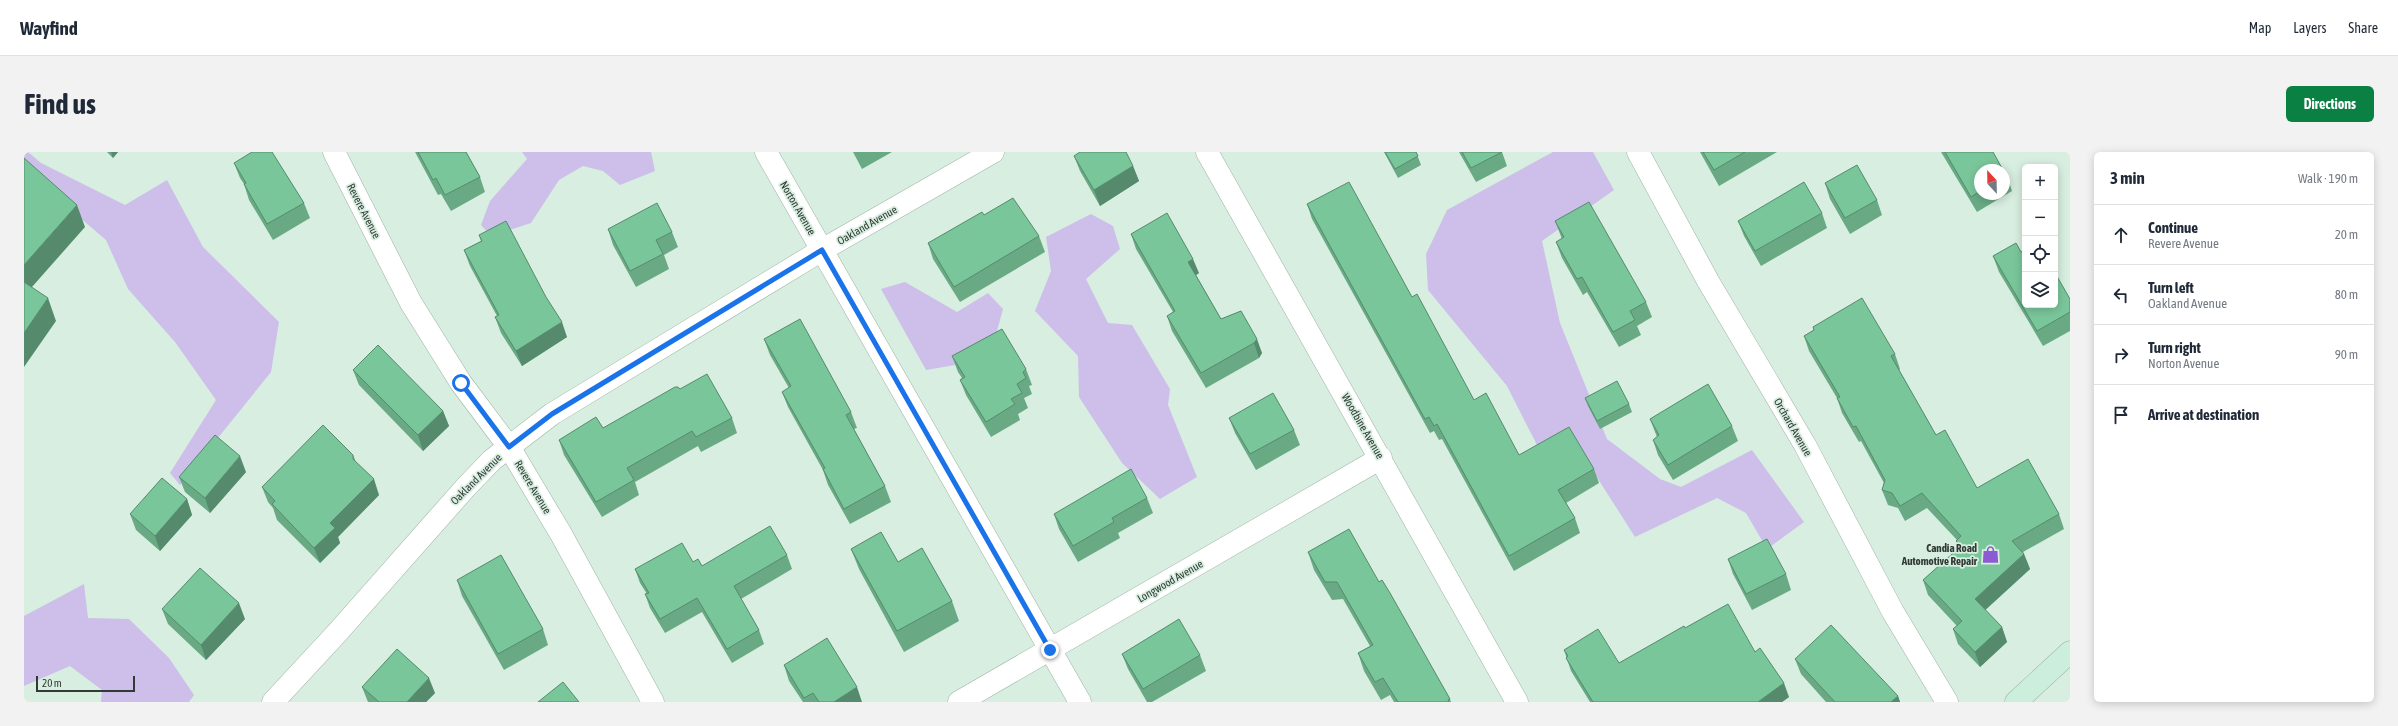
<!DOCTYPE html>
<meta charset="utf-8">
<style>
:root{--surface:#fff;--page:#f2f2f3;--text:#1f2937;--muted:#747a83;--line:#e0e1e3;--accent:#0b8043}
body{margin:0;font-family:"Asap Condensed",sans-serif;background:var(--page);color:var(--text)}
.controls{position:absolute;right:12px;top:12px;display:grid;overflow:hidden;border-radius:6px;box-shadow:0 2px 10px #0003}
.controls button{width:36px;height:36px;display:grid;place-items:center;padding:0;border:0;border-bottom:1px solid var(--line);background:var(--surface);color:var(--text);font:20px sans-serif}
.compass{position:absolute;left:1950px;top:12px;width:36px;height:36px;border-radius:50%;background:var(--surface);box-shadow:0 2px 10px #0003;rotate:338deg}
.scale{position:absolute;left:12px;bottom:10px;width:99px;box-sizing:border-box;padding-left:4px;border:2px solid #313a34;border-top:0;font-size:11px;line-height:14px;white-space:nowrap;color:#313a34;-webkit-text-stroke:3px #d7eee0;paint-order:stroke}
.stop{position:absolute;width:12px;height:12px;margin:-9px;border:3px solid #1a73e8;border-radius:50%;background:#fff}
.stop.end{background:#1a73e8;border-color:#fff;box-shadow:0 1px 4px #0008}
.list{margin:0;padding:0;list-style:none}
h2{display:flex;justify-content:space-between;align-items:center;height:52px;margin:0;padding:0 16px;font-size:17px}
h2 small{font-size:13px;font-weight:400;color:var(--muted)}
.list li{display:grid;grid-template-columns:26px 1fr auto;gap:12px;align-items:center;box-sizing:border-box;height:60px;padding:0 16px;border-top:1px solid var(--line)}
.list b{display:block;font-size:15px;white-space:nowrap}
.list p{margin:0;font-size:13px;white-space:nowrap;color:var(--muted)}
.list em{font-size:13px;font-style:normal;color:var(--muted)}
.icon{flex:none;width:22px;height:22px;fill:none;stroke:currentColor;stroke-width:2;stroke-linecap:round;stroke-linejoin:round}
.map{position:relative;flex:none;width:2046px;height:550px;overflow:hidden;border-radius:6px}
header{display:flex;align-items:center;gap:24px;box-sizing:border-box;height:56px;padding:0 20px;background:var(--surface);border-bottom:1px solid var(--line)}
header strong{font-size:19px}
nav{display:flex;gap:22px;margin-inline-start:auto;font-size:14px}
.intro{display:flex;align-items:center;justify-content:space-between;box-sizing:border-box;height:96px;padding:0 24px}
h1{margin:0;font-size:28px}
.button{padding:10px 18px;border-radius:6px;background:var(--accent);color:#fff;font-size:14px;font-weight:700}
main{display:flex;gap:24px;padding:0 24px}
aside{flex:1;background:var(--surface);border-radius:6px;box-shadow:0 2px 10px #0003}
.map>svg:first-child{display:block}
.green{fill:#cdbfe9}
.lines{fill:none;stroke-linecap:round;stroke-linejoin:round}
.street-casing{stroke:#9db3a6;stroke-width:23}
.secondary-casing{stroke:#9db3a6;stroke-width:23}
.street{stroke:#fff;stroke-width:22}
.secondary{stroke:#cceedc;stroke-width:22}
.wall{fill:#69aa85}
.shaded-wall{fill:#558b6c}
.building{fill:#7ac69b;stroke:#558b6c}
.route{stroke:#1a73e8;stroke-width:5}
.labels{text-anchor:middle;stroke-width:3.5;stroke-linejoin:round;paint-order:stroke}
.street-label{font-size:11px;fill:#313a34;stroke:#d7eee0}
.poi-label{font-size:11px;font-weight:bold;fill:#313a34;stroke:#d7eee0;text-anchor:end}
</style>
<header>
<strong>Wayfind</strong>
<nav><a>Map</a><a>Layers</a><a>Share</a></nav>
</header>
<div class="intro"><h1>Find us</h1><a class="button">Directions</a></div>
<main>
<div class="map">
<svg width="2046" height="550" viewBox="0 0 2046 550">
<rect width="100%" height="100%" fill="#d7eee0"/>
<path class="green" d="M0,0h4l13,11 84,42 42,-25 36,67 76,75 -8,50 -91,113 -10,-12 46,-73 -41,-58 -47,-53 -22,-49 -82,-70z
M498,0h129l4,19 -35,14 -17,-14 -20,-5 -24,14 -28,43 -40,13 -10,-11 9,-24 37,-42z
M1529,0h40l21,38 -72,51 18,82 47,116 53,40 21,8 71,-37 52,72 -37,27 -21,-36 -29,-15 -82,39 -63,-99 -34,9 -31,-61 -79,-96 -2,-36 21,-44z
M1067,62l22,12 7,23 -34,30 22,44 24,2 38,64 -2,16 29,72 -37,22 -38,-36 -43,-66 -1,-41 -43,-45 16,-40 -5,-34z
M881,130l52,30 31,-19 15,16 -9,33 -33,22 -35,6 -45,-81z
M60,432l4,34 41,1 40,39 25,37 -5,7h-88l1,-12 -32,-24 -46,20v-70z"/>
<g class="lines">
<defs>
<path id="street" d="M310,0l77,151 50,80 48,64 52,87 92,168
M742,0l314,550
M1183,0l310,550
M1614,0l70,129 97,164 88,167 54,90
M249,550l64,-69 129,-146 26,-27 60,-46 270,-164 171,-98
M935,550l422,-244"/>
<path id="secondary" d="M1992,550l54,-50"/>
</defs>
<use href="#street" class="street-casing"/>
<use href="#secondary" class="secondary-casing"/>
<use href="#street" class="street"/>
<use href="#secondary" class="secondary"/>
</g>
<path class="wall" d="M83,0h11l-5,6z
M391,0h51l14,25 5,15 -34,19 -10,-17 -3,1z
M829,0h39l-30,17z
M1360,0h32l5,13 -23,13z
M1435,0h43l5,14 -31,16z
M1676,0h77l-58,34z
M1917,0h52l-13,18v24h24v-23l3,5 5,15 -35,21z
M1050,4l59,10 6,15 -39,25 -20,-35z
M210,11l70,40 6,15 -37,22 -24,-40 -5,-16 -4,-6z
M1801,31l52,17 5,15 -32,19 -20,-35z
M1283,52l105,93 62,103 45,55 75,14 5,14 -33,20 9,15 5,15 -66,38 -72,-132 -3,1 -5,-9 -4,2 -118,-214z
M1798,61l5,15 -66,38 -17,-30 -6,-15z
M960,63l55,21 6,16 -85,50 -27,-43 -5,-16z
M1531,69l91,81 6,15 -15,9 4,9 -22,12 -32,-55 -4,3 -21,-37 -6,-16 6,-3z
M584,77l64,3 6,15 -14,8 5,14 -33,18 -23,-42z
M1107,82l68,39 -3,2 25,44 20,-8 21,42 -3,5 -53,30 -34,-57 -5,-15 6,-4 -37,-63z
M455,83l88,102 -45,29 -21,-33 -6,-16 2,-1 -27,-50 -6,-16 17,-9z
M1997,100l49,47v32l-27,15 -44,-74 -6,-16z
M1789,175l82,27 5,15 -1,1 37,65 41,53 82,26 5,15 -41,23 1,2 6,15 -45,41 17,17 5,15 -27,25 -22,-23 -5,-15 4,-3 -29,-31 -5,-15 36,-32 -3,-7 1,-1 -30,-32 -22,13 -7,-13 -10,-3 -6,-15 2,-7 -23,-42 -2,1 -17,-29 -5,-15 -28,-47 -5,-15 10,-6z
M740,187l87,73 6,16 -3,1 31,57 6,16 -41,22 -22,-39 -5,-15 -35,-63 -6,-15 7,-4 -19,-33z
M928,204l74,13 6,16 -3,1 3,8 -8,4 4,10 -10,6 2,6 -29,17 -25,-42 -6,-15 2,-2 -4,-6z
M329,218l90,41 6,15 -26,25 -64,-66z
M656,237l52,29 5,15 -36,19 -3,-6 -63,36 4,13 -37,22 -38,-62 -5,-15 44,-12z
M1561,246l44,6 3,8 -32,17 -12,-23z
M1205,266l65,12 6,15 -44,25 -21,-37z
M1626,267l82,7 6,15 -65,39 -15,-25 -5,-15 4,-3z
M329,303l3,7 23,33 -41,42 2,6 -20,20 -43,-43 -4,-12 -5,-6 -6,-15z
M222,320l-36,41 -25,-21 -6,-15z
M1123,346l6,15 -35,20 2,5 -42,24 -19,-33 -5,-15z
M163,347l5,16 -32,36 -24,-21 -6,-16z
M827,397l47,13 54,39 7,20 -55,31 -45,-83z
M1284,400l71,30 71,117 1,3h-57l-4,-7 -9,5 -17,-29 -6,-18 12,-7 -27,-47 -11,1 -18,-30z
M763,403l5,14 -51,30 18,31 5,14 -32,19 -30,-51 -37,21 -15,-25 -5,-14h2l-7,-11 -5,-14 58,-7 9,4z
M1704,407l58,15 5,16 -39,20 -19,-36z
M433,428l86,49 5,16 -44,25 -42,-74z
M138,457l83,10 -39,41 -38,-36z
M1661,476l70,24 34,45 -7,5h-192l-19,-31 -7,-21 55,13z
M1098,502l78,1 6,16 -54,31h-5l-19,-33z
M1771,507l103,37 2,6h-74l-25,-28z
M760,513l78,37h-59l-14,-21z
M338,535l73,6 -9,9h-58z"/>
<path class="shaded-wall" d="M87,0h7l-5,6z
M1109,14l6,15 -39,25 -6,-16z
M53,53l8,22 -61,69v-31z
M1169,107l6,14 -6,4 -5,-15z
M24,146l8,23 -32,46v-34z
M538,170l5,15 -45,29 -6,-15z
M1233,187l5,14 -3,5 -5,-15z
M419,259l6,15 -26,25 -5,-16z
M216,304l6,16 -36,41 -5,-15z
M350,327l5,16 -41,42 2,6 -20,20 -6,-15 16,-25z
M163,347l5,16 -32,36 -5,-15z
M2000,402l6,15 -49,45 -6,-15z
M215,451l6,16 -39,41 -5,-15z
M1978,475l5,15 -27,25 -5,-15z
M405,526l6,15 -9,9h-19z
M1760,531l5,14 -7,5h-24z
M833,535l5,15h-28z
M1874,544l2,6h-9z"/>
<path class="building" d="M228,0h20l32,51 -37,21 -23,-40 2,-1 -12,-20z
M394,0h48l14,25 -35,18 -9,-17 -3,2z
M1056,0h46l7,14 -39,24 -20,-34z
M1361,0h31l2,4 -23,13z
M1438,0h40l-31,16z
M1679,0h42l-31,18z
M1921,0h48l10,18h-23v21l-9,6z
M0,6l53,47 -53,60z
M1833,13l20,35 -32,18 -20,-35z
M1980,19l3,5 -3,1z
M1325,30l63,115 5,-3 57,106 12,-7 33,62 50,-28 25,42 -36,21 17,28 -66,38 -72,-132 -3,2 -5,-9 -4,2 -118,-215z
M1780,30l18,31 -67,38 -17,-30z
M989,46l26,38 -85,51 -26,-44 54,-31 2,3z
M1565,50l57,100 -16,9 5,9 -22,12 -31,-55 -5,2 -21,-37 8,-5 -9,-16z
M633,51l15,29 -16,8 7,14 -33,17 -22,-42z
M1143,61l26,46 -5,3 33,57 20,-8 16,28 -3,4 -53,30 -34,-57 8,-5 -44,-77z
M482,69l40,76 16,25 -46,29 -21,-34 4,-2 -35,-65 18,-9 -3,-6z
M1992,91l5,9 4,-2v55h30v-32l15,26v13l-33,19 -44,-75z
M0,130l24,16 -24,35z
M1838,146l33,56 -4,2 45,79 9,-5 32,58 51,-29 31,55 -47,27 12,13 -49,45 27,28 -27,25 -22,-23 9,-8 -39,-41 38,-34 -5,-5 5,-5 -39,-43 -22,13 -8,-13 -10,-3 3,-10 -29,-54 -3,1 -16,-29 3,-1 -36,-61 10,-6 -1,-3z
M776,167l51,93 -5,3 39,71 -41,23 -21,-40 2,-1 -43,-76 9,-6 -27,-47z
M978,177l24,40 -3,3 3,6 -9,6 5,9 -11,6 4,5 -29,18 -26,-42 5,-3 -13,-21z
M354,193l65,66 -25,24 -65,-65z
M683,222l25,44 -36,19 -4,-6 -65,37 7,12 -38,22 -37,-62 37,-23 7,11 72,-41h3l2,2z
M1593,229l12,23 -32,17 -12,-23z
M1684,232l24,42 -64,39 -15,-25 6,-5 -9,-16z
M1249,241l21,37 -44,24 -21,-36z
M299,273l30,30v4l21,20 -44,44 5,5 -21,20 -42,-44 3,-3 -13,-14z
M191,283l25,21 -35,42 -26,-21z
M1107,317l16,29 -35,20 2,4 -41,24 -19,-32z
M138,326l25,21 -32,37 -25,-22z
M746,374l17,29 -53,31 25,44 -32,19 -30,-51 -37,21 -15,-25 4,-1 -14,-24 47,-26 11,19 5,-3 4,7z
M1325,377l30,53 3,-2 8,13 60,106 -2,1 1,2h-51l-15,-24 -8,4 -17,-29 15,-8 -36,-63h-12l-17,-30z
M857,380l17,30 24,-14 30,53 -55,30 -46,-82z
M1743,387l19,35 -40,20 -18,-35z
M477,403l42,74 -45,25 -41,-74z
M176,416l39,35 -38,42 -39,-36z
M1704,452l27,48 5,-4 24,35 -26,19h-165l-27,-44 2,-2 -4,-6 34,-21 21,34 65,-37 1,2z
M1155,467l21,36 -57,34 -21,-35z
M1807,473l67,71 -7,6h-56l-40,-43z
M803,486l30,49 -23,15h-15l-6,-9 -9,5 -20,-33z
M373,497l32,29 -22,24h-28l-17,-15z
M539,530l16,20h-41z"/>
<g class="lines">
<path class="route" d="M437,231l48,64 43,-33 270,-164 228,400"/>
</g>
<defs>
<symbol id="shop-bare" viewBox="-9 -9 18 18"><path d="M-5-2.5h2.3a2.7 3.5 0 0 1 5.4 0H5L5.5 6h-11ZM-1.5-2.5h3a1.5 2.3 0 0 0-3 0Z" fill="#8c5bd4" stroke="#d7eee0" stroke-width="2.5" paint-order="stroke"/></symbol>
</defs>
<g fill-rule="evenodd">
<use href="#shop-bare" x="1954" y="390" width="25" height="25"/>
</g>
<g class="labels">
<g class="street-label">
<text transform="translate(774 56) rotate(60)" y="4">Norton Avenue</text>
<text transform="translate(340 59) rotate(63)" y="4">Revere Avenue</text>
<text transform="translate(843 73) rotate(-30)" y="4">Oakland Avenue</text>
<text transform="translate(1339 274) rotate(60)" y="4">Woodbine Avenue</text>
<text transform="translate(1769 275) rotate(60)" y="4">Orchard Avenue</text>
<text transform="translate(452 327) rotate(-45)" y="4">Oakland Avenue</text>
<text transform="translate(509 335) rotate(59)" y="4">Revere Avenue</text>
<text transform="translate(1146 429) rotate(-30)" y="4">Longwood Avenue</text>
</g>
<g class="poi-label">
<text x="1953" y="400">Candia Road<tspan x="1953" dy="13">Automotive Repair</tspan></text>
</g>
</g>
</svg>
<div class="controls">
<button>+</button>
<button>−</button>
<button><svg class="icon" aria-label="locate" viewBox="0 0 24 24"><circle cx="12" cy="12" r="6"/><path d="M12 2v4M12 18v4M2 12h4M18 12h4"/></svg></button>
<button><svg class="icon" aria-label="layers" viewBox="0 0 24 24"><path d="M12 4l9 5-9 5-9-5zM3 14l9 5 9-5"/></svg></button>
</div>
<svg class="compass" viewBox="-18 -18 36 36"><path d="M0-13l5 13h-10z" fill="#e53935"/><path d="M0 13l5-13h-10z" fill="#747a83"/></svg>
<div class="scale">20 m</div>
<div class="stop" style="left:437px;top:231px"></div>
<div class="stop end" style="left:1026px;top:498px"></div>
</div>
<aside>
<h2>3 min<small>Walk · 190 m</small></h2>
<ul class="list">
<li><svg class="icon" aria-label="ahead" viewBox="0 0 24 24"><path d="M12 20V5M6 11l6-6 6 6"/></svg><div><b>Continue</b><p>Revere Avenue</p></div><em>20 m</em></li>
<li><svg class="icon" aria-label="left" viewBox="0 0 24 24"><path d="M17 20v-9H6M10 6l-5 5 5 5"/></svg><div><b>Turn left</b><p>Oakland Avenue</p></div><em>80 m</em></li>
<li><svg class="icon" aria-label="right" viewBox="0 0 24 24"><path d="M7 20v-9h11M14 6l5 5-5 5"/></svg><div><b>Turn right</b><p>Norton Avenue</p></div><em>90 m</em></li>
<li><svg class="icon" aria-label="arrive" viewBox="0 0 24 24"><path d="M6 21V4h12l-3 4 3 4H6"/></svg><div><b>Arrive at destination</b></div></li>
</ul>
</aside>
</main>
